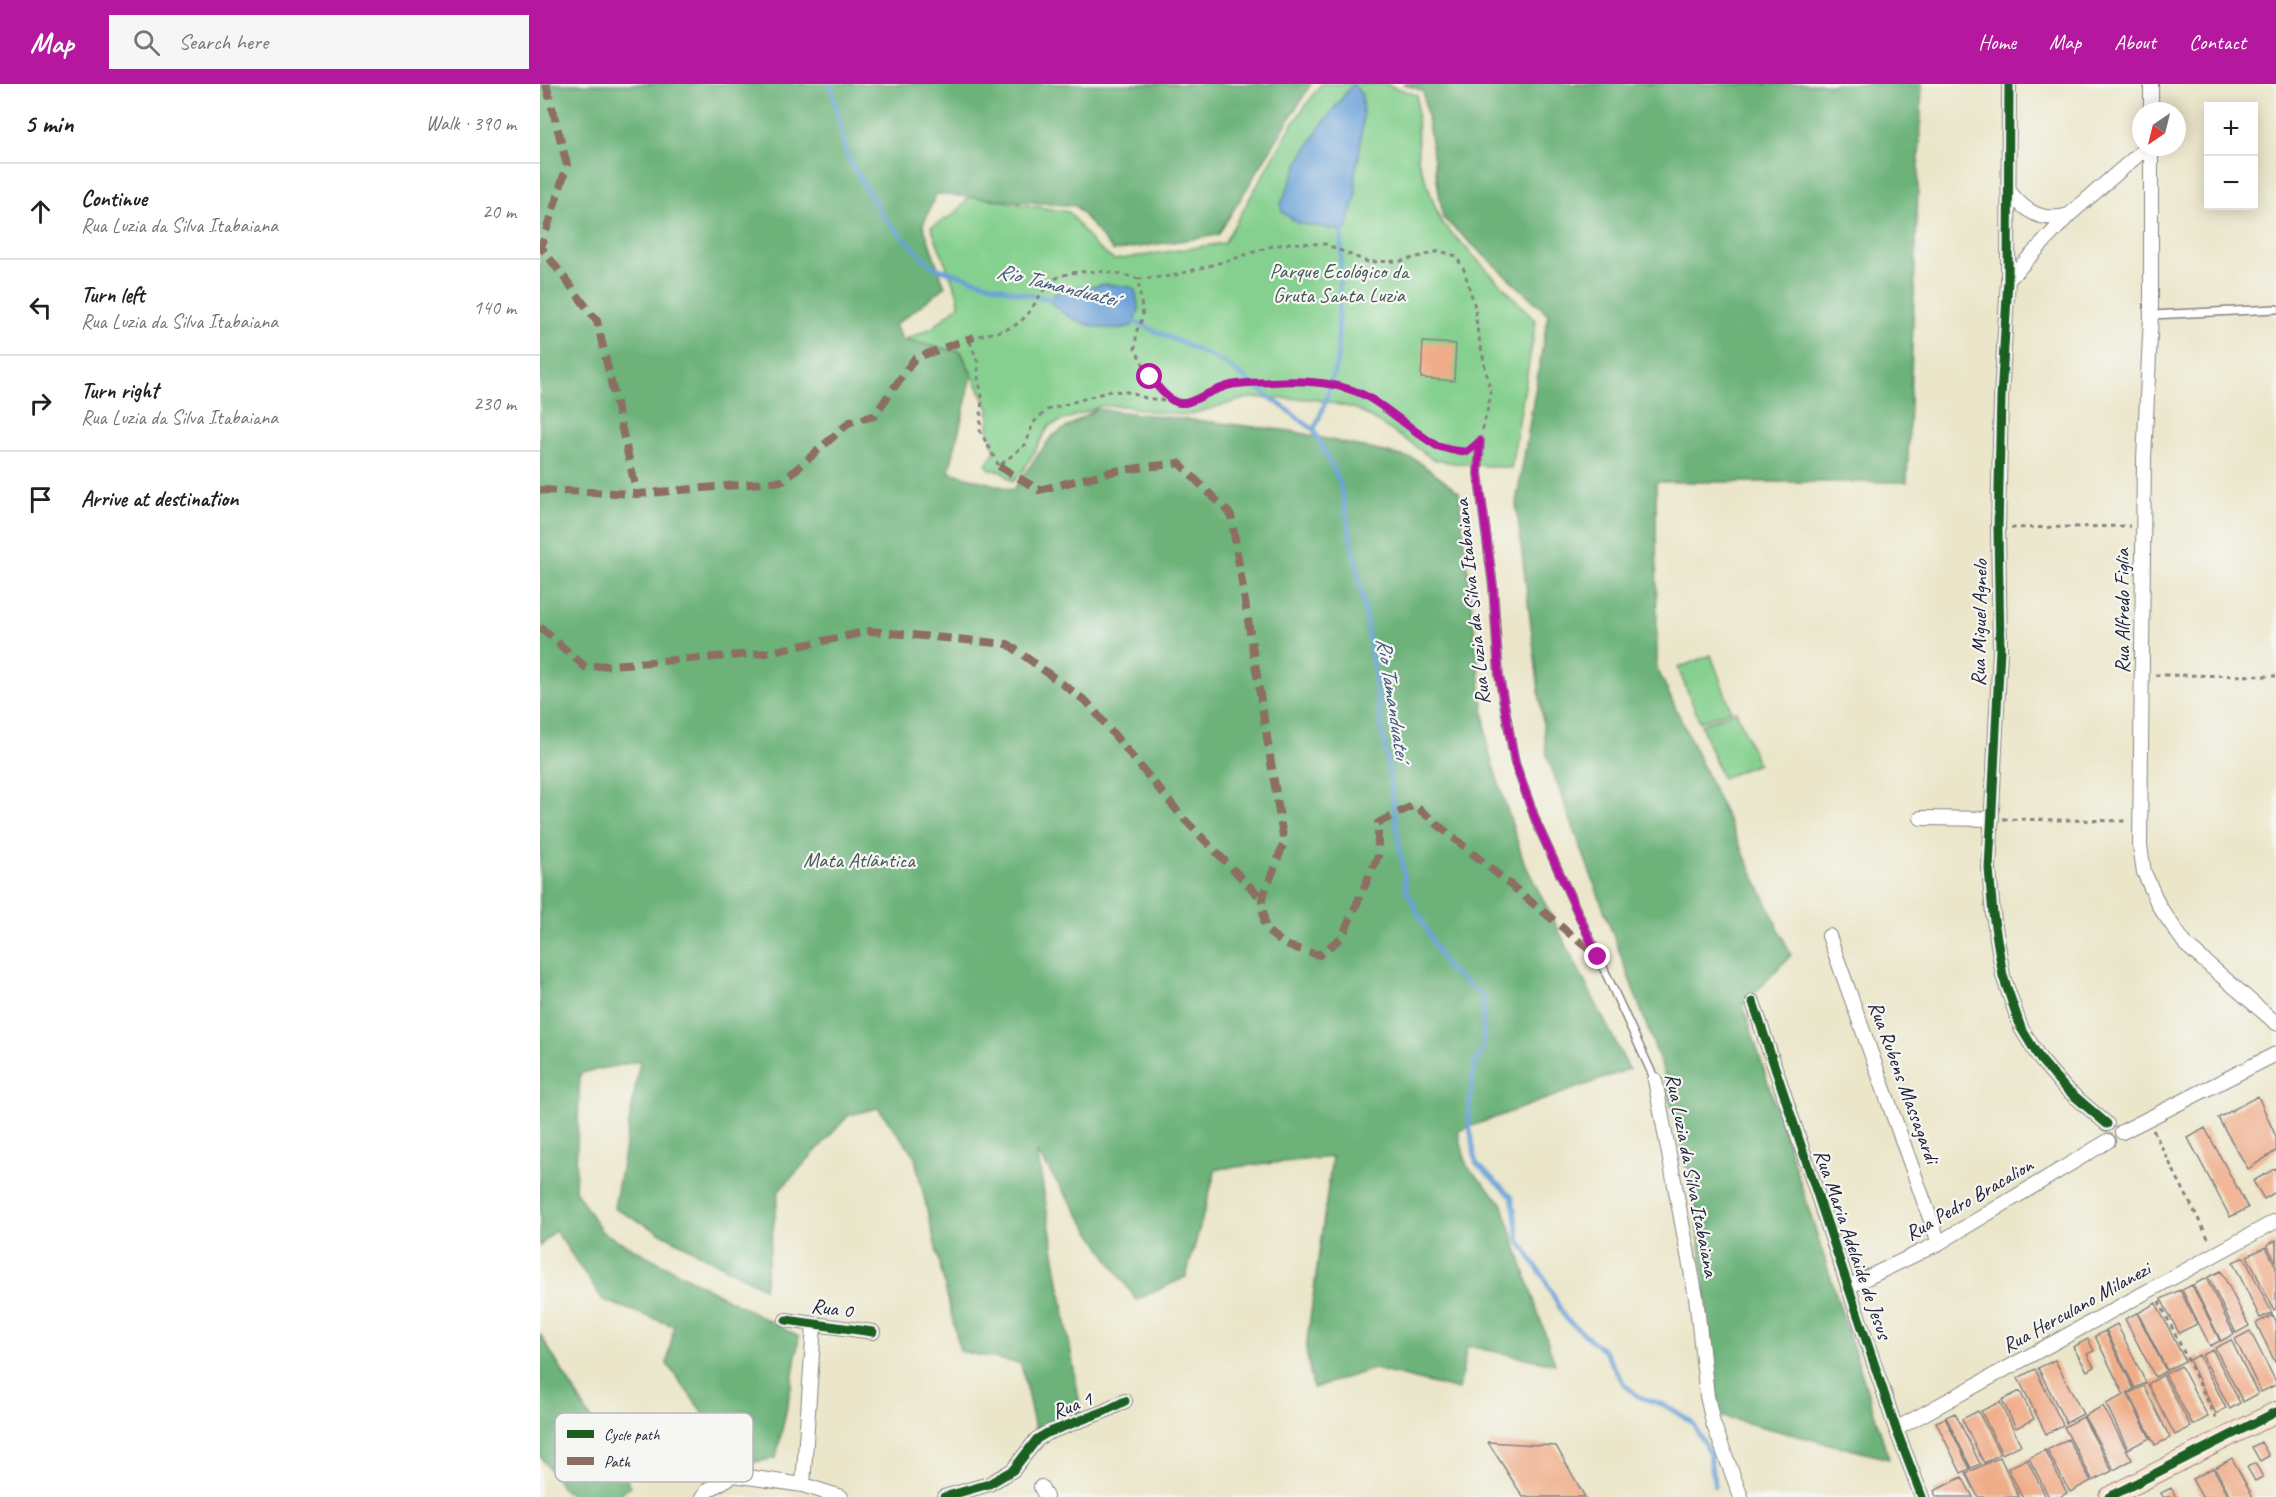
<!DOCTYPE html>
<meta charset="utf-8">
<style>
:root{--surface:#fff;--page:#f6f6f6;--text:#202124;--muted:#757577;--line:#e0e0e0;--accent:#b5179e}
body{margin:0;font-family:Caveat,sans-serif;background:var(--page);color:var(--text)}
.controls{position:absolute;right:18px;top:18px;display:grid;overflow:hidden;border-radius:0px;box-shadow:0 3px 15px #0003}
.controls button{width:54px;height:54px;display:grid;place-items:center;padding:0;border:0;border-bottom:2px solid var(--line);background:var(--surface);color:var(--text);font:30px sans-serif}
.compass{position:absolute;left:1592px;top:18px;width:54px;height:54px;border-radius:50%;background:var(--surface);box-shadow:0 3px 15px #0003;rotate:215deg}
.stop{position:absolute;width:18px;height:18px;margin:-14px;border:4px solid #b5179e;border-radius:50%;background:#fff}
.stop.end{background:#b5179e;border-color:#fff;box-shadow:0 2px 6px #0008}
.list{margin:0;padding:0;list-style:none}
h2{display:flex;justify-content:space-between;align-items:center;height:78px;margin:0;padding:0 24px;font-size:26px}
h2 small{font-size:20px;font-weight:400;color:var(--muted)}
.list li{display:grid;grid-template-columns:39px 1fr auto;gap:18px;align-items:center;box-sizing:border-box;height:96px;padding:0 24px;border-top:2px solid var(--line)}
.list b{display:block;font-size:22px;white-space:nowrap}
.list p{margin:0;font-size:20px;white-space:nowrap;color:var(--muted)}
.list em{font-size:20px;font-style:normal;color:var(--muted)}
.icon{flex:none;width:33px;height:33px;fill:none;stroke:currentColor;stroke-width:2;stroke-linecap:round;stroke-linejoin:round}
.map{position:relative;flex:none;width:1736px;height:1413px;overflow:hidden}
header{display:flex;align-items:center;gap:36px;box-sizing:border-box;height:84px;padding:0 30px;background:var(--accent);color:#fff}
header strong{font-size:28px}
nav{display:flex;gap:33px;margin-inline-start:auto;font-size:21px}
.search{width:420px;height:54px;background:var(--page);display:flex;align-items:center;gap:15px;box-sizing:border-box;padding:0 21px;border-radius:0px;color:var(--muted);font-size:22px}
main{display:flex}
aside{flex:1;background:var(--surface)}
.map>svg:first-child{display:block}
.green{fill:#85d08e;stroke:#547964;stroke-width:1.5}
.forest{fill:#6cb279;stroke:#476a5a;stroke-width:1.5}
.water{fill:#6aa2d8;stroke:#46628a;stroke-width:1.5}
.lines{fill:none;stroke-linecap:round;stroke-linejoin:round}
.stream{stroke:#6aa2d8;stroke-width:4.5}
.building{fill:#f0ab87}
.lane-casing{stroke:#868482;stroke-width:10}
.street-casing{stroke:#868482;stroke-width:16}
.secondary-casing{stroke:#868482;stroke-width:22}
.path{stroke:#868482;stroke-width:3;stroke-dasharray:4.5 4.5;stroke-linecap:butt}
.lane{stroke:#fff;stroke-width:7}
.street{stroke:#fff;stroke-width:14}
.secondary{stroke:#fde4d1;stroke-width:20}
.quiet{stroke:#8d6e63;stroke-width:8;stroke-dasharray:15 8;stroke-linecap:butt}
.cycleway-casing{stroke:#f6f6f2;stroke-width:13}
.cycleway{stroke:#1b5e20;stroke-width:9}
.route{stroke:#b5179e;stroke-width:8}
.labels{text-anchor:middle;stroke-width:4.5;stroke-linejoin:round;paint-order:stroke}
.park-label{font-size:21px;fill:#405654;stroke:#f6f6f2}
.street-label{font-size:21px;fill:#22223b;stroke:#f6f6f2}
.water-label{font-size:22px;font-style:italic;fill:#3f557a;stroke:#f6f6f2}
.key{fill:#f6f6f2;stroke:#b6b6bb;stroke-width:1.5}
.key-label{font-size:16px;fill:#22223b}
</style>
<header>
<strong>Map</strong>
<div class="search"><svg class="icon" aria-label="search" viewBox="0 0 24 24"><circle cx="10" cy="10" r="6"/><path d="M15 15l6 6"/></svg>Search here</div>
<nav><a>Home</a><a>Map</a><a>About</a><a>Contact</a></nav>
</header>
<main>
<aside>
<h2>5 min<small>Walk · 390 m</small></h2>
<ul class="list">
<li><svg class="icon" aria-label="ahead" viewBox="0 0 24 24"><path d="M12 20V5M6 11l6-6 6 6"/></svg><div><b>Continue</b><p>Rua Luzia da Silva Itabaiana</p></div><em>20 m</em></li>
<li><svg class="icon" aria-label="left" viewBox="0 0 24 24"><path d="M17 20v-9H6M10 6l-5 5 5 5"/></svg><div><b>Turn left</b><p>Rua Luzia da Silva Itabaiana</p></div><em>140 m</em></li>
<li><svg class="icon" aria-label="right" viewBox="0 0 24 24"><path d="M7 20v-9h11M14 6l5 5-5 5"/></svg><div><b>Turn right</b><p>Rua Luzia da Silva Itabaiana</p></div><em>230 m</em></li>
<li><svg class="icon" aria-label="arrive" viewBox="0 0 24 24"><path d="M6 21V4h12l-3 4 3 4H6"/></svg><div><b>Arrive at destination</b></div></li>
</ul>
</aside>
<div class="map">
<svg width="1736" height="1413" viewBox="0 0 1736 1413">
<rect width="100%" height="100%" fill="#f6f6f2"/>
<filter id="ink" filterUnits="userSpaceOnUse"><feTurbulence type="fractalNoise" baseFrequency=".0167" numOctaves="2"/><feDisplacementMap in="SourceGraphic" scale="12" xChannelSelector="R" yChannelSelector="G"/><feConvolveMatrix kernelMatrix="1 2 1 2 8 2 1 2 1" color-interpolation-filters="sRGB"/></filter>
<filter id="wash" filterUnits="userSpaceOnUse"><feTurbulence type="fractalNoise" baseFrequency=".008" numOctaves="4" result="noise"/><feDisplacementMap in="SourceGraphic" scale="24" xChannelSelector="R" yChannelSelector="G"/><feGaussianBlur stdDeviation="1.35" result="paint"/><feColorMatrix in="noise" values="0 0 0 0 0 0 0 0 0 0 0 0 0 0 0 0 0 1.4 0 .05"/><feComposite in="paint" operator="in"/></filter>
<g filter="url(#wash)">
<rect width="100%" height="100%" fill="#ebe6c9"/>
<path class="green" d="M781,0h64l32,11 1,65 23,62 95,99 -25,147 -57,-5 -22,-4 -21,-16 -54,-34 -43,-10 -66,-1 -60,17 -38,-4 -25,-5h-25l-51,20 -26,45 -10,11 -12,-11 -10,-1 -5,-5 9,-14 -7,-23 1,-19 -28,-57 -58,-12 29,-12 27,-23 -1,-10 -27,-68 24,-13 15,-18 99,16 25,33 20,15 110,-17 68,-118z
M1171,571l20,55 -31,12 -22,-54z
M1196,627l22,53 -36,14 -21,-53z"/>
<path class="forest" d="M0,0h771l-93,151 -105,16 -37,-45 -140,-12 -13,31 22,62 -50,38 8,15 58,12 11,24 -23,96 64,18 38,-53 45,-28 195,22 124,28 44,33 29,258 36,112 105,207 -171,62 9,35 35,37 53,161 -88,-18 -8,44 -85,-21 -61,19 -7,-39 26,-192 -116,12 -30,108 -50,23 -99,-148 45,265 -47,12 -14,-65 -61,-13 -46,-197 -36,-46 -29,7 -70,76 -15,97 -150,-80 26,-147 -60,12 -5,117 27,42 197,105 -8,51 -15,70 -35,7 -74,-101 7,-38 -71,-26 -48,-70 -15,16z
M863,0h519l-15,398h-251l1,186 134,287 -48,50 146,454 -170,-43 -23,-207 -34,-142 -115,-311 -31,-252 32,-190 -105,-96 -20,-127z
M0,1250l91,152 -16,11h-41l-11,-8 -23,-33z"/>
<path class="water" d="M813,0l9,11 1,22 -4,41 -4,13 1,25 -9,33 -4,2 -45,-8 -16,-11 -1,-8 19,-44 20,-33z
M564,200l26,3 5,3 4,20 -7,16c-26,8 -65,-4 -83,-26 15,-19 35,-10 55,-16z"/>
<g class="lines">
<path class="stream" d="M291,0l16,73 37,61 49,49 86,26 36,7
M589,235l94,43 91,68 26,53 22,110 44,296 40,79 37,28v50l-9,22 -6,49 8,46 36,34 7,43 25,38 21,40 40,34 19,32 15,13 25,8 28,17 17,30 6,34
M774,346l10,-24 13,-44 5,-135"/>
</g>
<g id="blocks">
<path class="building" d="M883,258l33,2 -2,37 -33,-3z
M1718,1012l18,41v14l-28,18 -30,-51z
M1665,1044l43,80 -18,9 -42,-79z
M1736,1084v24l-12,7 -11,-18z
M1736,1156v22l-9,-17z
M1726,1163l10,20v42l-2,1 -27,-54z
M1704,1173l28,56 -12,5 -27,-56z
M1681,1187l28,55 -13,7 -28,-56z
M1666,1194l28,56 -13,7 -28,-56z
M1652,1201l28,56 -10,5 -28,-56z
M1640,1206l17,34 -18,9 -18,-34z
M1616,1219l29,58 -18,9 -29,-57z
M1597,1229l29,58 -11,6 -30,-58z
M1733,1231l3,6v43l-20,-41z
M1577,1240l29,59 -11,5 -29,-58z
M1565,1247l29,58 -7,4 23,45 -22,11 -22,-45 18,-9 -29,-59z
M1710,1247l26,51v3l-15,7 -26,-53z
M1548,1255l6,12 -7,3 7,13 -7,4 -14,-24z
M1691,1256l27,54 -15,8 -28,-54z
M1673,1266l27,53 -10,6 -28,-54z
M1659,1271l27,53 -10,6 -27,-54z
M1515,1276l28,54 -17,9 -28,-55z
M1641,1282l27,51 -15,8 -28,-51z
M1495,1285l28,56 -17,9 -28,-56z
M1623,1291l28,52 -16,8 -27,-51z
M1604,1302l26,52 -15,7 -26,-52z
M1480,1307l14,28 -18,9 -14,-28z
M1460,1318l21,43 -19,9 -21,-43z
M1563,1322l29,54 -18,10 -30,-54z
M1438,1327l22,43 -16,9 -22,-44z
M1415,1329l25,51 -9,4 -25,-51z
M1543,1333l29,54 -19,10 -29,-54z
M1405,1334l25,51 -9,4 -25,-51z
M1528,1355l23,42 -21,11 -23,-42z
M948,1358l68,4 29,51h-62z
M1721,1358l8,14 -9,5 -8,-14z
M1505,1366l22,43 -7,4h-11l-20,-39z
M1460,1373l19,40h-41l-12,-24z
M1692,1374l21,39h-22l-16,-29z
M1487,1375l19,38h-24l-14,-29z
M1715,1379l8,14 -8,4 -8,-14z
M1673,1384l16,29h-27l-10,-18z
M1422,1393l11,20h-37l-2,-6z
M1631,1404l5,9h-13l-2,-4z"/>
</g>
</g>
<g filter="url(#ink)">
<use href="#blocks" fill-opacity="0" stroke="#868482" stroke-width="1.5"/>
<g class="lines">
<defs>
<path id="lane" d="M1611,231l125,-6
M940,357l-2,32 15,113 6,90 16,87 22,61 118,256"/>
<path id="street" d="M1469,0l-1,196 -7,118 -3,131 2,120 -11,220 4,45 10,62 18,52 19,31 24,28 43,37
M1611,27v-27
M1611,63v168l-7,144 -4,387 4,26 15,34 27,39 90,78
M1469,107c16,21 34,32 60,24
M1468,196l61,-65 78,-68
M1381,734l71,1
M1289,852l110,307
M1213,918l143,427 26,68
M1115,996l41,217 11,99 6,27 28,74
M1582,1048l154,-78
M1308,1203l91,-44 169,-102
M246,1236l87,12
M1356,1345l380,-208
M263,1401l11,-160
M501,1403l5,10
M163,1413l5,-7 26,-15 69,10 38,12
M404,1413l45,-13 24,-14 24,-31 10,-6 58,-22 20,-10"/>
<path id="secondary" d="M1569,1413l167,-85"/>
</defs>
<use href="#lane" class="lane-casing"/>
<use href="#street" class="street-casing"/>
<use href="#secondary" class="secondary-casing"/>
<path class="path" d="M598,195l34,-3 58,-16 39,-13 21,-4 35,1 43,18 34,-1 38,-10 16,5 8,14 11,37 2,21 14,67 -9,37
M633,318l-27,-4 -19,-6 -17,-1 -63,19 -14,13 -7,21 -27,22 -19,-35 2,-35 -4,-17v-16l-9,-24c15,-6 35,-6 48,-15 16,-11 21,-31 35,-43 19,-15 65,-10 86,-2l5,38 -6,13 -2,19 15,28 14,18 9,7 12,2 44,-19 43,-3 52,1 41,13 72,50 14,4 17,1
M1471,444l119,-2
M1615,591l121,1
M1463,735l123,2
M1613,1046l57,112
M1619,1217l59,121"/>
<use href="#lane" class="lane"/>
<use href="#street" class="street"/>
<use href="#secondary" class="secondary"/>
<path class="quiet" d="M6,0l21,81 -26,82 56,74 40,173
M459,382l40,24 76,-19 64,-8 52,52 53,328 -22,56 3,30 20,16 34,10 23,-18 36,-81v-33l36,-18 184,152
M0,406l97,4 146,-13 67,-59 24,-6 41,-58 59,-21
M0,543l45,40 181,-14 104,-22 138,13 79,58 97,117 78,80"/>
<defs>
<path id="cycleway" d="M1469,0l-1,196 -7,118 -3,131 2,120 -11,220 4,45 10,62 18,52 19,31 24,28 43,37
M1213,918l143,427 26,68
M246,1236l87,12
M404,1413l45,-13 24,-14 24,-31 10,-6 58,-22 20,-10
M1569,1413l167,-85"/>
</defs>
<use href="#cycleway" class="cycleway-casing"/>
<use href="#cycleway" class="cycleway"/>
</g>
</g>
<g class="lines" filter="url(#ink)">
<path class="route" d="M610,293c33,44 35,22 77,9 13,-4 31,-3 45,-4 31,-2 66,0 94,14 25,14 46,35 71,50l14,4 16,2 13,-11 -2,32 15,113 6,90 16,87 22,61 61,133"/>
</g>
<g class="labels">
<g class="park-label">
<text x="799" y="194">Parque Ecológico da<tspan x="799" dy="24">Gruta Santa Luzia</tspan></text>
<text x="319" y="783">Mata Atlântica</text>
</g>
<g class="street-label">
<text transform="translate(932 518) rotate(-96)" y="7">Rua Luzia da Silva Itabaiana</text>
<text transform="translate(1582 527) rotate(-90)" y="7">Rua Alfredo Figlia</text>
<text transform="translate(1439 539) rotate(-89)" y="7">Rua Miguel Agnelo</text>
<text transform="translate(1364 998) rotate(70)" y="7">Rua Rubens Massagardi</text>
<text transform="translate(1152 1091) rotate(79)" y="7">Rua Luzia da Silva Itabaiana</text>
<text transform="translate(1429 1115) rotate(-30)" y="7">Rua Pedro Bracalion</text>
<text transform="translate(1313 1160) rotate(71)" y="7">Rua Maria Adelaide de Jesus</text>
<text transform="translate(1536 1223) rotate(-29)" y="7">Rua Herculano Milanezi</text>
<text transform="translate(292 1224) rotate(8)" y="7">Rua 0</text>
<text transform="translate(532 1321) rotate(-21)" y="7">Rua 1</text>
</g>
<g class="water-label">
<text transform="translate(517 200) rotate(14)" y="8">Rio Tamanduateí</text>
<text transform="translate(854 614) rotate(81)" y="8">Rio Tamanduateí</text>
</g>
</g>
<rect x="15" y="1329" width="198" height="69" rx="9" class="key"/>
<rect x="27" y="1346" width="27" height="8" fill="#1b5e20"/>
<rect x="27" y="1373" width="27" height="8" fill="#8d6e63"/>
<g class="key-label">
<text x="64" y="1356">Cycle path</text>
<text x="64" y="1383">Path</text>
</g>
</svg>
<div class="controls">
<button>+</button>
<button>−</button>
</div>
<svg class="compass" viewBox="-18 -18 36 36"><path d="M0-13l5 13h-10z" fill="#e53935"/><path d="M0 13l5-13h-10z" fill="#757577"/></svg>
<div class="stop" style="left:610px;top:293px"></div>
<div class="stop end" style="left:1058px;top:873px"></div>
</div>
</main>
